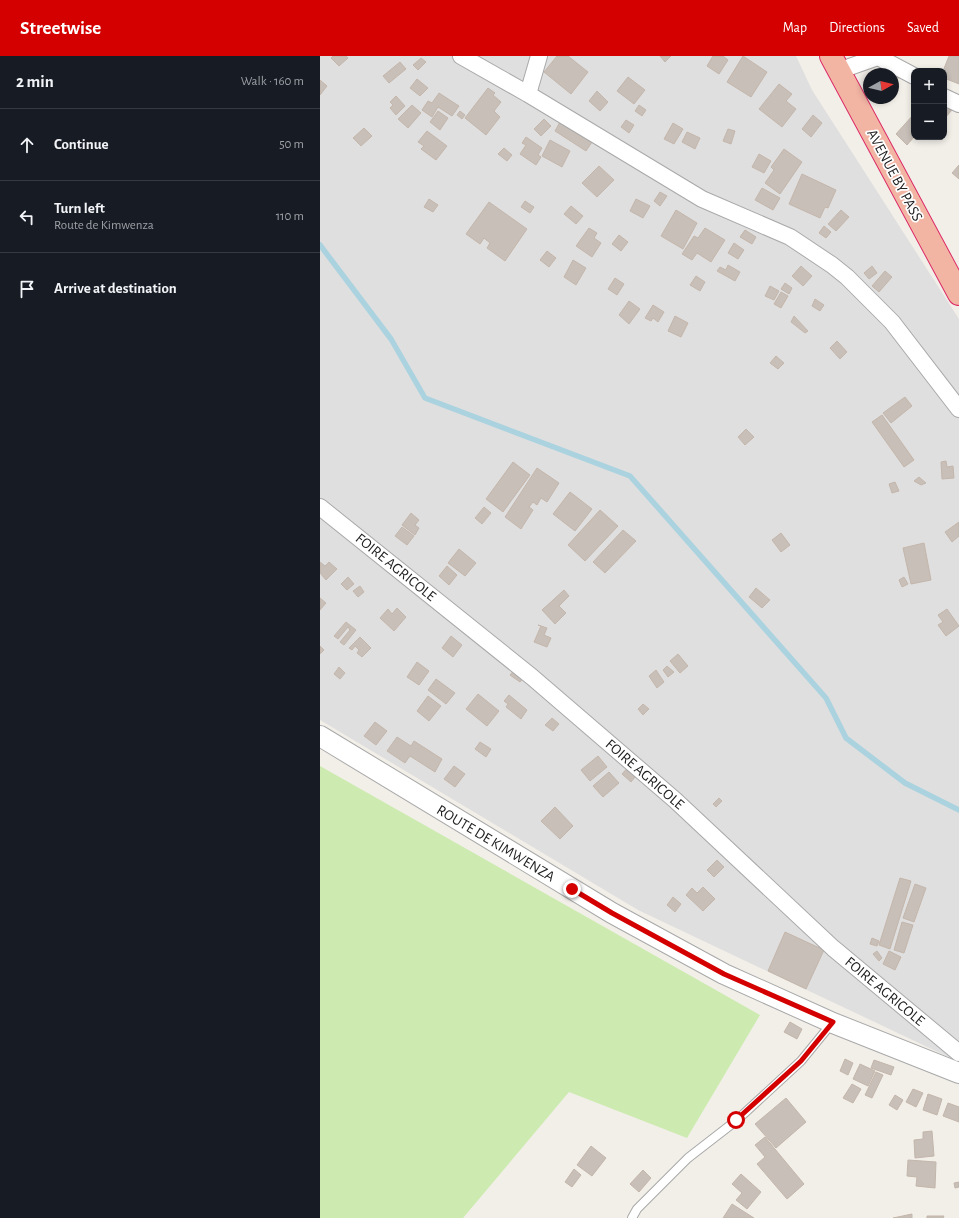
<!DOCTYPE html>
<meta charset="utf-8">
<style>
:root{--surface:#171b24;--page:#20242c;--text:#f1f3f6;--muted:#9ea1a6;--line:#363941;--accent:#d40000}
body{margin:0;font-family:"Alegreya Sans",sans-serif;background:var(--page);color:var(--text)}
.controls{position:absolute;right:12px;top:12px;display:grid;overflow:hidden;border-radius:8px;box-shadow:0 2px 6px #0003}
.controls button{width:36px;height:36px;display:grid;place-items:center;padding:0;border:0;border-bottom:1px solid var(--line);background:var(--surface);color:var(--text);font:20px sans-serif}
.compass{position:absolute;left:543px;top:12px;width:36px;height:36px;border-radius:50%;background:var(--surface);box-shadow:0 2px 6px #0003;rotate:82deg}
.stop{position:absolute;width:12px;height:12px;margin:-9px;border:3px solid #d40000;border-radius:50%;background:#fff}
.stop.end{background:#d40000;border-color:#fff;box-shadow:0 1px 4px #0008}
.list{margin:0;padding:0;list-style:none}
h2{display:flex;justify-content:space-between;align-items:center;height:52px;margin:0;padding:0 16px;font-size:17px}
h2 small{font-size:13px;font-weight:400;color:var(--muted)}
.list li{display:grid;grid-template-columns:26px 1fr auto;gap:12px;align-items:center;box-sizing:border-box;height:72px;padding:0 16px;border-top:1px solid var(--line)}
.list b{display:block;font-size:15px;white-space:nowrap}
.list p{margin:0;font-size:13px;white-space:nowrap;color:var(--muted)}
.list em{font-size:13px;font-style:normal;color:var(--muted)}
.icon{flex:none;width:22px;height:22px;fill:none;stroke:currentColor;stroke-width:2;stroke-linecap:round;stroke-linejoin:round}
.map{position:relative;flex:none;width:639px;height:1162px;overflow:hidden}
header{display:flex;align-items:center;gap:24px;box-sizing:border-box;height:56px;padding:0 20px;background:var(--accent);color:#fff}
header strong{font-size:19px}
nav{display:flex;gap:22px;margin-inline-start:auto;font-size:14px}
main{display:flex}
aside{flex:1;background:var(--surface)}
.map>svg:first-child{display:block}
.residential{fill:#e0dfdf}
.grass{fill:#cdebb0}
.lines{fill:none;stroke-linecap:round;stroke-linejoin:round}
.stream{stroke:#aad3df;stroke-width:5.5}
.building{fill:#c7bfb8;stroke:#c4b6ab}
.service-casing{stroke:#a9a9a9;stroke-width:10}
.minor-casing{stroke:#a9a9a9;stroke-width:18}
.tertiary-casing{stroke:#a9a9a9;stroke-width:22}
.trunk-casing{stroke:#dc2a67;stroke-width:24}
.service{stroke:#fff;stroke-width:8}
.minor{stroke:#fff;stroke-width:16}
.tertiary{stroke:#fff;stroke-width:20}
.trunk{stroke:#f2b4a3;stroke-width:22}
.route{stroke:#d40000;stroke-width:5}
.labels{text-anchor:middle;stroke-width:3.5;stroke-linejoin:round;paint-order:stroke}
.street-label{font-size:15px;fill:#222;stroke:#fff}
</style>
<header>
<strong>Streetwise</strong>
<nav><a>Map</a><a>Directions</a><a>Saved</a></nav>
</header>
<main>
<aside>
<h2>2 min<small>Walk · 160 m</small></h2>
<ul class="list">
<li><svg class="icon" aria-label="ahead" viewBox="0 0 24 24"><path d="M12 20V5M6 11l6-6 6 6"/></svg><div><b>Continue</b></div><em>50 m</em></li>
<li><svg class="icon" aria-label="left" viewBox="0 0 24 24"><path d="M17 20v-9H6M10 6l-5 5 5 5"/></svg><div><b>Turn left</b><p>Route de Kimwenza</p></div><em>110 m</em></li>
<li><svg class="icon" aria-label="arrive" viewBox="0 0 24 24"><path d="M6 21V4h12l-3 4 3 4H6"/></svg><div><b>Arrive at destination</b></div></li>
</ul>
</aside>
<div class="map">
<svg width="639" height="1162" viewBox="0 0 639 1162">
<rect width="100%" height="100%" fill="#f2efe9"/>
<path class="residential" d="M0,0h476l16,34 147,229v743l-321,-152 -318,-190z"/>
<path class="grass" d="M0,710l440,249 -73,123 -118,-46 -106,126h-143z"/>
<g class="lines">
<path class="stream" d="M0,189l71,94 34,59 205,78 196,222 20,40 59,45 54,27"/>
</g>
<path class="building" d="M13,0h13l2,2 -9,8 -8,-8z
M237,0h11l20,16 -17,22 -27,-22z
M340,0h11l-6,6z
M393,0h10l5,4 -9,14 -12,-8z
M423,0l24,16 -16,25 -24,-15z
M629,0h10v28l-15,-6 -1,-7z
M101,2l5,4 -8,8 -5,-5z
M80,6l6,7 -17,14 -6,-7z
M562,9l17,12 -6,8v-11h-17z
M308,21l17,13 -11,14 -17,-13z
M97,23l11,9 -8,8 -10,-8z
M0,24l7,6 -7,9z
M459,28l13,10 -6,7 10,8 -14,18 -23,-18z
M168,32l7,5 -2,2 8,7 -7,9 6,6 -14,18 -21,-17z
M277,35l11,11 -8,9 -11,-10z
M119,37l20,13 -7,10 -14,-9 -6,10 -10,-7 6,-9 4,2z
M76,40l9,10 -9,9 -6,-7 3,-3 -3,-3z
M624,47l8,7 -8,9z
M92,49l9,8 -13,15 -10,-9z
M319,49l7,5 -4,6 -7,-5z
M118,55l10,7 -8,12 -10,-8z
M140,55l5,4 -3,4 -5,-4z
M594,58v23l-7,8 -11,-11z
M493,59l9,8 -11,14 -9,-8z
M224,63l7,7 -10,10 -7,-7z
M306,64l8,5 -5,8 -8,-6z
M240,66l32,20 -6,9 -31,-20z
M353,67l10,6 -9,15 -10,-5z
M44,72l8,8 -11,10 -8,-8z
M408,73l7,2 -4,13 -8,-3z
M107,75l20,15 -11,14 -15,-11 3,-3 -6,-4z
M367,76l13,6 -5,11 -13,-7z
M206,81l16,11 -4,7 3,2 -5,8 -16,-11 6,-9 -4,-2z
M230,84l20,11 -8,16 -20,-11z
M184,92l8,7 -5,6 -9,-7z
M464,93l18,13 -22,32 -15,-11 9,-13 -3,-3z
M439,98l12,7 -7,12 -12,-6z
M639,109v14l-7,-6z
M279,110l15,14 -17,17 -15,-14z
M482,118l34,16 -8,18 -3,-1 -5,11 -31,-14z
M442,132l18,10 -7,12 -18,-10z
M340,136l7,4 -7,10 -6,-5z
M109,143l9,6 -5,7 -9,-5z
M316,143l14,7 -7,12 -13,-7z
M205,145l9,6 -4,6 -9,-6z
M169,146l38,27 -22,32 -18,-13 3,-5 -6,-5 -4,6 -14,-10z
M251,150l12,10 -7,8 -12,-10z
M356,154l21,13 -14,26 -22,-13z
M521,154l8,7 -13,14 -8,-7z
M504,170l7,6 -5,6 -7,-5z
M269,172l8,5 -3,5 7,5 -9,14 -16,-11z
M385,172l20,12 -14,22 -14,-9 -5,7 -10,-6 12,-18 4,2z
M425,174l11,7 -4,7 -12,-7z
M299,179l9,7 -7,9 -9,-7z
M414,187l10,7 -6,9 -10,-6z
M227,195l9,7 -7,9 -9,-7z
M253,204l13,8 -10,17 -12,-8z
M408,209l12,7 -5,9 -18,-10 3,-4 6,3z
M481,210l11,10 -9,10 -11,-10z
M552,210l5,7 -8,6 -5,-6z
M565,215l7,6 -13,15 -7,-6z
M376,220l9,6 -5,9 -10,-6z
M295,222l9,6 -7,11 -9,-6z
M465,227l7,5 -3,6 -8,-5z
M450,230l9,5 -5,9 -9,-4z
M461,236l7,4 -7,12 -7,-4z
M495,243l9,6 -4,6 -8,-5z
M309,245l11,8 -11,15 -10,-9z
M333,249l11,7 -6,10 -5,-4 -2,3 -6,-3z
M355,260l13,7 -7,14 -13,-6z
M474,260l14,15 -3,2 -14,-11z
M517,285l10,11 -7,7 -10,-11z
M456,300l8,7 -6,6 -8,-6z
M585,341l7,9 -21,17 -8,-10z
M562,359l32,45 -10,7 -32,-45z
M426,373l8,8 -9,8 -7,-8z
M626,405l1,6 6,-1 1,12 -12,1 -1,-17z
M193,406l17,13 -27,37 -17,-13z
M217,412l22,15 -12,19 -6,-4 -4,7 -4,-3 -4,5 4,3 -12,19 -16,-12z
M599,421l7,6 -5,2 -7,-4z
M575,426l4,9 -7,2 -3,-9z
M250,436l22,17 -17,22 -22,-17z
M164,451l7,6 -9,11 -7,-6z
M280,454l18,16 -33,35 -17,-16z
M91,457l8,7 -4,5 4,3 -4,7 -13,-10z
M639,466v14l-7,6 -7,-10z
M82,471l12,9 -7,9 -12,-9z
M303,474l13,11 -31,32 -12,-11z
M461,477l9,12 -9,7 -9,-12z
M604,487l7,37 -20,4 -8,-36z
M139,493l17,14 -11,13 -17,-13z
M0,506l5,4 4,-4 8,7 -11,11 -6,-7z
M127,510l10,9 -8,10 -10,-9z
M28,521l6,7 -7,6 -6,-6z
M584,521l4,7 -6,3 -3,-7z
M40,530l4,6 -6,5 -5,-6z
M436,532l14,12 -8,8 -13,-11z
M244,534l5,6 -10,10 7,7 -11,11 -13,-14z
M0,542l6,5 -6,7z
M77,552l9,9 -12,14 -14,-13 8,-9 4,5z
M627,553l12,17 -13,10 -8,-11 5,-3 -5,-7z
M26,566l10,8 -12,15 -4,-3 10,-12 -2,-3 -10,12 -4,-3z
M218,569l9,3 -3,7 7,3 -4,9 -13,-5 7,-16z
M131,580l11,9 -9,12 -11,-9z
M40,581l11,11 -9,9 -5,-4 2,-3 -4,-4 -3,4 -3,-2z
M0,590l4,4 -4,4z
M358,598l10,12 -8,7 -10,-12z
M97,606l12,9 -10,14 -12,-8z
M347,610l7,6 -6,5 -5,-7z
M19,611l6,6 -5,6 -6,-5z
M196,612l9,8 -5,6 -10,-7z
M336,614l8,12 -7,6 -8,-12z
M116,623l19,14 -9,11 -18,-14z
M158,638l21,17 -12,15 -21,-17z
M189,639l18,15 -6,9 -15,-12 2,-3 -4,-3z
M108,640l13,10 -12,15 -12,-10z
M323,648l6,5 -6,6 -5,-6z
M232,662l7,6 -6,7 -8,-6z
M55,666l12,9 -11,14 -12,-9z
M77,681l14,9 3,-5 28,18 -7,13 -25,-16 -5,7 -18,-12z
M160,686l11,7 -5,8 -11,-8z
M278,700l9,11 -17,14 -9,-11z
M311,708l8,8 -8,10 -9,-8z
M134,710l11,8 -10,13 -11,-8z
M289,716l10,11 -16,14 -10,-11z
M399,742l3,3 -6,6 -3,-3z
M235,751l18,19 -13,13 -19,-18z
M397,804l7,7 -10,10 -7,-7z
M580,822l11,3 -21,68 -11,-4z
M595,828l11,4 -12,34 -11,-4z
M383,831l12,12 -12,12 -17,-16 6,-7 5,5z
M353,841l8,7 -6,8 -8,-7z
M582,866l11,3 -9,28 -10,-3z
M465,876l39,18 -18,39 -38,-18z
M552,882l7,3 -2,5 -7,-2z
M557,895l5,7 -3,3 -6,-7z
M569,895l12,6 -6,13 -12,-6z
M470,966l12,7 -5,10 -13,-7z
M525,1003l8,4 -5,12 -8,-4z
M554,1004l20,7 -3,8 -20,-7z
M540,1008l15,7 -7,15 -15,-7z
M556,1016l7,3 -11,23 -7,-3z
M532,1028l9,5 -8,14 -10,-5z
M593,1033l10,4 -7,14 -10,-5z
M608,1038l14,5 -5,16 -14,-5z
M575,1039l8,5 -6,10 -8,-5z
M466,1042l20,24 -30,26 -21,-24z
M628,1047l11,4v15l-16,-6z
M612,1075l2,25 -19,2 -1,-18 9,-1v-7z
M445,1081l39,47 -17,15 -30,-35 8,-7 -10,-12z
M271,1090l15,12 -14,18 -15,-11z
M588,1104l28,2 -1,26 -19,-2 1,-9 -10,-1z
M254,1113l7,6 -9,12 -7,-5z
M323,1114l8,8 -12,14 -9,-8z
M421,1118l20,18 -14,17 -11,-9 6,-7 -10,-9z
M639,1126v5l-4,1 -1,-5z
M412,1148l22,14h-31z
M592,1158v4h-19z
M607,1160h17l-1,2h-16z"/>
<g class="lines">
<defs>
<path id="service" d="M312,1162l5,-9 51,-51 49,-38 64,-59 31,-38"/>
<path id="minor" d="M141,0l67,38 174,105 88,38 42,28 15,12 45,45 67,87
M518,15l40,-14 36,19
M208,38l11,-38
M624,41l15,7
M0,451l212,170 143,123 158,148 126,105"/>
<path id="tertiary" d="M0,680l292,177 112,61 109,49 126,50"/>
<path id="trunk" d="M511,0l128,238"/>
</defs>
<use href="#service" class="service-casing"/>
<use href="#minor" class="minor-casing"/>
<use href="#tertiary" class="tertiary-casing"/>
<use href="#trunk" class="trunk-casing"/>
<use href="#service" class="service"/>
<use href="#minor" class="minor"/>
<use href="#tertiary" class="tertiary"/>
<use href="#trunk" class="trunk"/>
</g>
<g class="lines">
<path class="route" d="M252,833l40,24 112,61 109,48 -32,39 -65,59"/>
</g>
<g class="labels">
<g class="street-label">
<text transform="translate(575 119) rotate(62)" y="5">AVENUE BY PASS</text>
<text transform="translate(76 511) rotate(39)" y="5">FOIRE AGRICOLE</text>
<text transform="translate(325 718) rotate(41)" y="5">FOIRE AGRICOLE</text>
<text transform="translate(176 787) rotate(31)" y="5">ROUTE DE KIMWENZA</text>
<text transform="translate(565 935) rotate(40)" y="5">FOIRE AGRICOLE</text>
</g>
</g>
</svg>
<div class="controls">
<button>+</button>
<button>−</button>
</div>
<svg class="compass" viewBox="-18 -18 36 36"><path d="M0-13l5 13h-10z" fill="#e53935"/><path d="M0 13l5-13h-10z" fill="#9ea1a6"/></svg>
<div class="stop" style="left:416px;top:1064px"></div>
<div class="stop end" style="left:252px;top:833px"></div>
</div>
</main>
